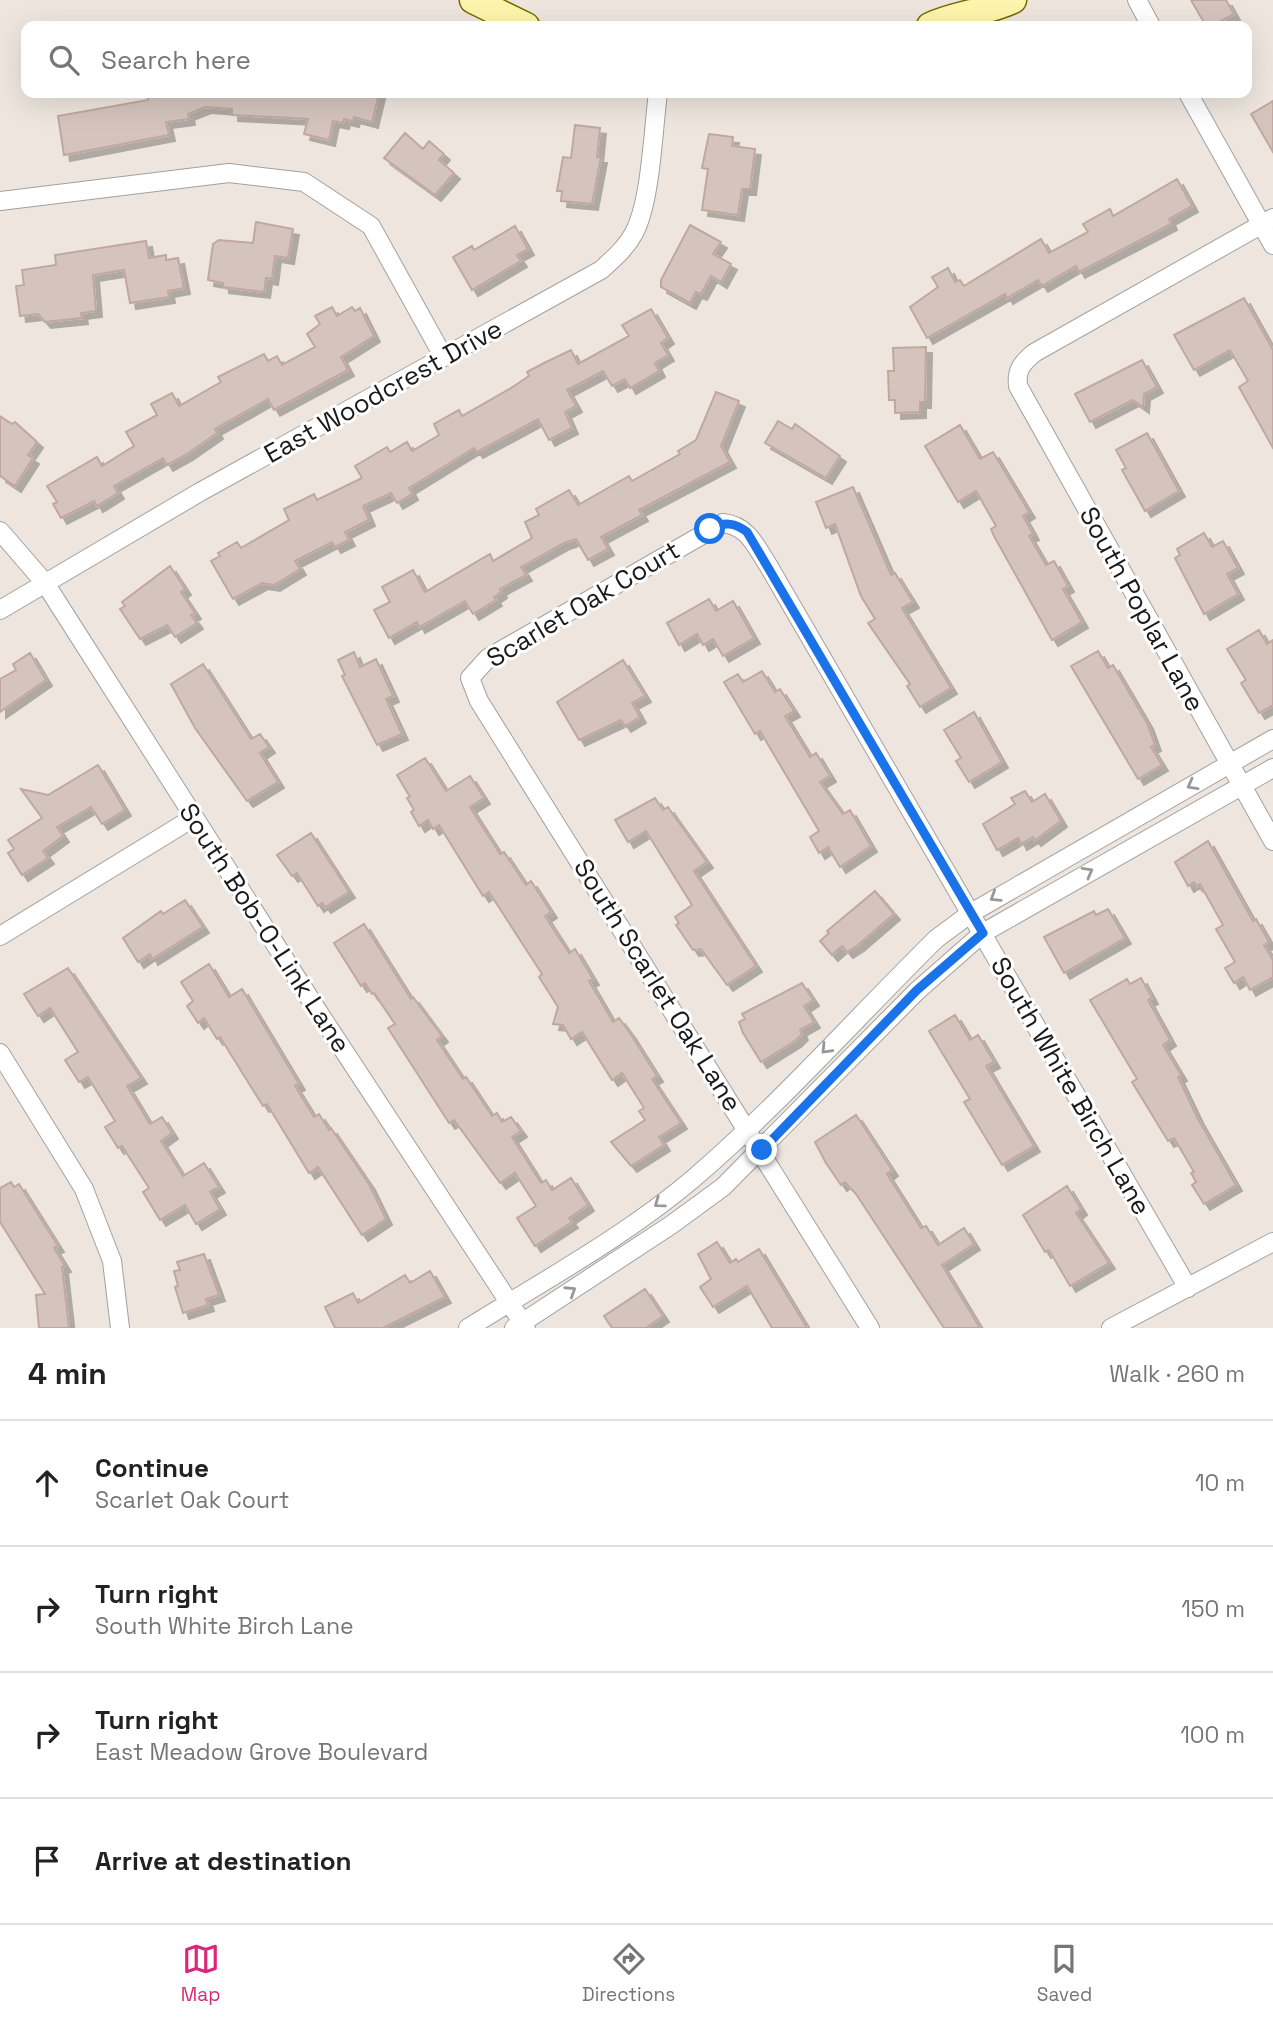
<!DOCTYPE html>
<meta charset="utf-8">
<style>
:root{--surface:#fff;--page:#f2f2f2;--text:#222;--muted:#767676;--line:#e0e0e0;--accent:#db2777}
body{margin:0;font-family:"Space Grotesk",sans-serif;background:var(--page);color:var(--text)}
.stop{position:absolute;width:21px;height:21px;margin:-16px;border:5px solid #1a73e8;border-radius:50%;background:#fff}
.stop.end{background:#1a73e8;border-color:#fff;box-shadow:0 2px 7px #0008}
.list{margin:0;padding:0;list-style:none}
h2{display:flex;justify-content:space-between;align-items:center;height:91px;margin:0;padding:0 28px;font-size:30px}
h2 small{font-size:23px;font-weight:400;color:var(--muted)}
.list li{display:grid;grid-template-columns:46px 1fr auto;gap:21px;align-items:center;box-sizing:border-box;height:126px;padding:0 28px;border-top:2px solid var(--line)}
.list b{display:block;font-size:26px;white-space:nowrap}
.list p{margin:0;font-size:23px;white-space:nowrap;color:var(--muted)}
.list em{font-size:23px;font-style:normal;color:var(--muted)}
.icon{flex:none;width:38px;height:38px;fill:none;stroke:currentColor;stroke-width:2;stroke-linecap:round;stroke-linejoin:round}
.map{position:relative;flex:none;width:1273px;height:1328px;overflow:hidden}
.search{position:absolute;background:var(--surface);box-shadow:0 7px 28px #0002;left:21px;right:21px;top:21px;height:77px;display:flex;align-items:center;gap:18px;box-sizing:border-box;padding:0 24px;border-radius:14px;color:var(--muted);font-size:26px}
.sheet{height:595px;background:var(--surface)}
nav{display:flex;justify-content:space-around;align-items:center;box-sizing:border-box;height:98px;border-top:2px solid var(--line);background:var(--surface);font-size:19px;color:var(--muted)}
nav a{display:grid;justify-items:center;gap:4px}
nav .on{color:var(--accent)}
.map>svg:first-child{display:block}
.building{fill:#d5c4be;stroke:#c0a89f;stroke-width:2;filter:url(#shadow)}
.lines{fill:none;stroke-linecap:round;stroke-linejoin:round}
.minor-casing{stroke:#a1a1a1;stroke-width:20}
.secondary-casing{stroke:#736a00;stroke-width:29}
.minor{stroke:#fff;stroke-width:18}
.secondary{stroke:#fff4ab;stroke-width:26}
.oneway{stroke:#989898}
.route{stroke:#1a73e8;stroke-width:9}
.labels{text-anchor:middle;stroke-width:6;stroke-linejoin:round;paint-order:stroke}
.street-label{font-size:26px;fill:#1a1a1a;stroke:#fff}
</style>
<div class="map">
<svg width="1273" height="1328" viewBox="0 0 1273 1328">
<defs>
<filter id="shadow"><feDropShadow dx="6" dy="6" stdDeviation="0" flood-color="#0004"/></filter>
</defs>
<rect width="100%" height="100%" fill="#eee6de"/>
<path class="building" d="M1191,0h35l8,14 -22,12h-6z
M147,93h232l-7,29 -18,-5 -1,4 -9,-2 -1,4 -10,-2 -4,19 -25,-6 4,-15 -76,-4v-6l-27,-2 -17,7 1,5 -23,3 3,13 -105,20 -6,-39 90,-16z
M1273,101v51l-22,-38z
M575,125l25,3 -3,29h4l-9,47 -31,-3 1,-10h-5l6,-34 8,1z
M405,133l18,16 6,-8 15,13 -5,6 15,13 -19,22 -51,-37z
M709,134l24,3 -1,9 23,3 -5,40h-8l-4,26 -36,-5 6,-41 -6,-1z
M1177,179l15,27 -23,13 2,5 -92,48 -3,-6 -34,20 -4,-6 -31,18 -2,-4 -78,44 -17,-31 28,-20 -6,-10 16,-9 7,14 5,-2 4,6 77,-47 8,14 39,-21 -5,-8 27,-15 3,7z
M256,222l37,7 -5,29 -13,-2 -3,23 -6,-1 -2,14 -41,-5v-4l-15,-3 5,-36 6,-4 34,3z
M690,225l31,17 -8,12 18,10 -10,18 -10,-6 -10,18 -5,-2 -6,11 -29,-16v-7z
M515,226l13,23 -11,6 4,6 -49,29 -19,-33 19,-11 2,4z
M146,241l3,17 17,-3v5l12,-2 6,30 -16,3 1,6 -39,6 -6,-33 -31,5 3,36 -15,2 1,5 -37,4 -7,-8 -18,2 -4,-30 8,-1 -2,-15 34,-5 -1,-10z
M1244,298l29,52v98l-34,-61 9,-6 -18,-31 -36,20 -20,-35z
M332,307l5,9 15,-9 3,4 5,-3 14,28 -33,21 7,13 -74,40 -6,-11 -53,30 2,4 -30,21 -20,11 -4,-7 -49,28 4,7 -21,13 -3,-5 -33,17 -8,-14 4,-2 -10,-16 50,-29 5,9 32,-20 -8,-14 31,-17 -6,-11 21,-11 7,13 42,-24 -3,-5 46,-23 4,7 9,-5 5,9 33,-18 -8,-13 13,-10 -5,-8z
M651,309l17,29 -7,5 7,12 -13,8 4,8 -29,17 -5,-9 -13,7 -9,-15 -36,19 9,16 -11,6 7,16 -23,12 -11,-21 -61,33 -3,-4 -65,40 3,6 -15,9 -6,-10 -28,13 6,14 -24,12 4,8 -14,7 -3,-5 -37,19 5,8 -26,16 -12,-2 -29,16 -22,-38 9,-5 -2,-3 19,-11 4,6 48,-28 -5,-11 30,-15 3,6 45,-22 -7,-12 32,-19 3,5 17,-10 5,9 27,-16 -5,-11 25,-14 3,6 49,-28 18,-12 -2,-4 17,-9 27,-13 7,14 51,-28 -7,-11z
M926,347l-1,55h-5v10l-25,1v-13h-6l-1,-29h6l-1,-23z
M1142,360l15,27 -13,7 -1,13 -10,-7 -43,22 -15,-28z
M716,392l23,9 -18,45 9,16 -91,48 3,5 -41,22 7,12 -20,11 -12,-21 -12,4 -43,24 5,8 -26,14 1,3 -7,5 2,3 -23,14 -8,-13 -46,26 -2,-5 -28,16 -15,-28 16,-8 -8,-15 31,-17 12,22 65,-38 3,7 39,-23 -7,-16 14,-7 -3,-6 33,-19 9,15 51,-29 3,5 48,-27 -2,-3 18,-11z
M0,416l12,8 3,-2 22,20 -9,13 5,3 -18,28 -15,-10z
M778,421l14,8 3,-5 45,32 -14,22 -61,-35z
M960,425l20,34 13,-7 36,60 -6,4 10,18 -4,2 17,29 8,-4 14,25 -5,3 19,33 -30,18 -58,-104 -3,-7 5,-3 -20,-35 -18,11 -33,-56z
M1147,433l32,58 -34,20 -23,-41 4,-2 -10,-18z
M853,487l38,88 4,-2 18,29 -11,6 49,80 -31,19 -13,-21 3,-2 -42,-61 7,-4 -14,-23 -26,-72 -9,4 -10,-26z
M1204,533l8,14 11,-6 15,27 -11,6 11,20 -34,20 -29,-56 5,-3 -3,-6z
M170,566l15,23 -4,3 14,21 -4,2 6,8 -22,14 -8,-12 -27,14 -20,-30 5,-3 -3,-4z
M709,599l7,12 17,-10 21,37 -31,18 -10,-17 -10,6 -6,-11 -18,11 -12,-22z
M1259,630l8,14 6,-4v65l-14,8 -18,-30 5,-3 -19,-31z
M1098,651l10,17 5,-3 34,58 8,22 -4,2 11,18 -24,14 -67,-113z
M354,652l6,15 16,-8 17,37 -7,3 16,35 -25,11 -35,-69 3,-1 -7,-15z
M30,653l16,27 -46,32v-33l16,-9 -3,-6z
M623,660l22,36 -13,7 8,14 -15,9 -4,-6 -42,20 -22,-38z
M203,664l48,75 9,-5 9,13 -9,6 18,29 -31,19 -52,-73 -24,-44z
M762,671l13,21 5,-3 14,22 -9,5 25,41 6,-4 14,23 -10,6 23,32 7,-4 21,36 -31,21 -12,-20 -9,6 -9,-16 9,-6 -59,-100 -5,3 -31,-52 14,-8 5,8z
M974,712l28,50 -33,20 -13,-21 5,-3 -17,-28z
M425,758l21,33 24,-15 14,22 -14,9 30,47 4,-2 22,33 5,-4 20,31 -6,4 24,37 6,-4 18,30 -4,2 24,41 6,-4 11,15 27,43 -5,3 29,44 -22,14 5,8 -33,21 -20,-24 34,-22 -6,-9 5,-3 -22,-35 -10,7 -30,-48 -11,7 -8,-14 -10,-1 5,-17 -19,-30 3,-3 -53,-82 -6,4 -44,-71 -6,4 -5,-9 -9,6 -8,-14 3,-2 -7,-12 3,-1 -13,-22z
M98,765l27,45 -23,14 -11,-17 -34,20 6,9 -20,15 5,7 -26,17 -14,-22 6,-4 -6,-9 34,-22 -21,-29 27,6z
M1025,791l7,11 13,-8 16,27 -26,19 -2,-3 -12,7 -3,-6 -21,12 -14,-26 32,-20 -4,-6z
M655,798l8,12 5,-3 4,6 35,49 -13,9 62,95 -29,19 -26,-36 -8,1 -17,-25 3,-2 -4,-6 17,-12 -46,-74 -18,11 -13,-22z
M311,833l38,59 -24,15 -3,-4 -4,3 -21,-33 -5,3 -15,-21z
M1208,841l45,80 3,-2 13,23 -5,3 9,15v17l-23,13 -7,-13 -9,6 -9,-15 10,-6 -19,-33 7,-4 -23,-41 -3,2 -3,-4 -6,4 -13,-24z
M875,891l19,23 -36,31 -11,7 -5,-6 -10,9 -12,-14 9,-8 -2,-2z
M185,900l18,27 -51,32 -2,-5 -12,8 -15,-24 38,-27 2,3z
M1108,909l17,29 -61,35 -20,-36 50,-26 2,4z
M364,924l47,75 2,-2 29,39 -5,4 26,39 3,-2 26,39 5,-3 5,9 9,-5 10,14 -9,6 29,46 5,-3 6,10 19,-12 17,27 -19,13 3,4 -37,24 -18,-28 19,-12 -21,-33 -15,10 -46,-63 -5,3 -61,-95 7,-4 -21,-31 -2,1 -7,-11 -4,3 -27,-43z
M209,964l20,33 13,-8 57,95 -4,2 19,31 5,-3 10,16 2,-2 38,56 17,35 -24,16 -44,-68 -9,6 -42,-69 -4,2 -43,-69 -3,2 -13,-21 -6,5 -11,-17 6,-5 -12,-19z
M68,968l73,110 -14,8 23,38 12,-7 10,16 -11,8 22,35 21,-13 15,24 -9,5 10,17 -24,15 -11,-19 -25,15 -17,-28 6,-4 -27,-42 -4,2 -13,-21 10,-6 -27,-44 -9,5 -14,-22 13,-8 -28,-44 -12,8 -14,-22z
M1141,978l11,20 -4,2 22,40 -7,5 18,30 -3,2 20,42 38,66 -32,19 -12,-19 4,-3 -5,-9 3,-1 -20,-34 -6,3 -36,-59 5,-3 -47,-79 37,-21 3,5z
M802,983l11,17 -9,6 10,16 -14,8 2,4 -7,7 -34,21 -18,-29 -4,-11 6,-3 -3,-5z
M955,1015l15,25 8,-5 16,27 -8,4 48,80 -32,19 -38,-63 6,-3 -41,-68z
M856,1115l36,55 -5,4 34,54 5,-2 12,19 26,-17 10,16 -32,21 38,63h-36l-88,-134 -11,-12 -4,3 -15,-22 -11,-21z
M11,1182l3,5 5,-3 39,62 -4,2 11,18 -3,1 7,61h-30l-3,-33 9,-1 -45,-72v-34z
M1067,1186l14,23 -5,4 33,50 -39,23 -21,-36 -4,2 -22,-37z
M717,1242l13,21 6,-4 2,3 21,-13 48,79h-35l-25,-42 -34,21 -13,-20 11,-8 -13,-25z
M204,1254l15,41 -13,4 2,6 -25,8 -8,-26 3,-1 -4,-15 6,-1 -3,-8z
M430,1271l15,26 -62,31h-48l-10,-21 28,-14 5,10 47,-28 5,8z
M645,1289l18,27 -17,12h-34l-8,-12z"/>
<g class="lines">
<defs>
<path id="minor" d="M1137,0l14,26
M1188,93l85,152
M0,201l229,-28 75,9 67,44 72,130
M1273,218l-239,135c-12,10 -18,17 -16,33l255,455
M0,531l45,52 276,433 205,312
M0,610l200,-118 401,-222c13,-12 25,-22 33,-37 17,-32 19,-103 24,-140
M0,936l193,-118
M0,1053l84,136 28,72 8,67
M468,1328c75,-47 158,-92 226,-150 86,-74 162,-160 242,-239l35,-26 302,-174
M514,1328l157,-103 52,-38 194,-196 66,-58 290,-165
M870,1328l-391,-627 -9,-23 18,-20 235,-135c25,3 32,22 45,42l420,723
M1111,1328l162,-86"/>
<path id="secondary" d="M473,0l53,26
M930,26c27,-13 56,-13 83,-26"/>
</defs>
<use href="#minor" class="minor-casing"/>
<use href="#secondary" class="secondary-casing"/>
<use href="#minor" class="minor"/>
<use href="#secondary" class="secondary"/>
</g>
<defs><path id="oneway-chevron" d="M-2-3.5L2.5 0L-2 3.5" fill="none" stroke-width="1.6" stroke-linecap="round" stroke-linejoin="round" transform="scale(1.75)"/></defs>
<g class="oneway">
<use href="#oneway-chevron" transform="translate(1192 785) rotate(151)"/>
<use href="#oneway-chevron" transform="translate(1088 872) rotate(-29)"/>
<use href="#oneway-chevron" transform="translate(995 897) rotate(148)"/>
<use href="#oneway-chevron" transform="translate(826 1049) rotate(134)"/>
<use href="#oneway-chevron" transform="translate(659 1203) rotate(144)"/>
<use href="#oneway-chevron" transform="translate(571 1291) rotate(-33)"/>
</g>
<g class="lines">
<path class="route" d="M710,529c14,-7 24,-7 37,3l236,401 -66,57 -155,160"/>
</g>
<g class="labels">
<g class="street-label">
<text transform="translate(383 391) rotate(-29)" y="9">East Woodcrest Drive</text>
<text transform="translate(583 604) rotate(-31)" y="9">Scarlet Oak Court</text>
<text transform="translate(1142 609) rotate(61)" y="9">South Poplar Lane</text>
<text transform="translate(265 928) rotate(57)" y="9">South Bob-O-Link Lane</text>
<text transform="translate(658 985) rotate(58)" y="9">South Scarlet Oak Lane</text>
<text transform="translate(1071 1086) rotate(60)" y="9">South White Birch Lane</text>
</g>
</g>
</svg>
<div class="stop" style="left:710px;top:529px"></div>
<div class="stop end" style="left:762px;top:1150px"></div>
<div class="search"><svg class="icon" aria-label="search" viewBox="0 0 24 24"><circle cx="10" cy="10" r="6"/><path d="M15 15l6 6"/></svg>Search here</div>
</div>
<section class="sheet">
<h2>4 min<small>Walk · 260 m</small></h2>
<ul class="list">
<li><svg class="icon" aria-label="ahead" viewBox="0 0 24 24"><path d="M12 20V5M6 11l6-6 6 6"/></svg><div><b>Continue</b><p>Scarlet Oak Court</p></div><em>10 m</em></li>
<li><svg class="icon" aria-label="right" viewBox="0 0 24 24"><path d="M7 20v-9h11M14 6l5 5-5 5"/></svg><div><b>Turn right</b><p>South White Birch Lane</p></div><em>150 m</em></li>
<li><svg class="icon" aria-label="right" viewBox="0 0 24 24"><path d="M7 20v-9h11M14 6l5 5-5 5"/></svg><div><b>Turn right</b><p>East Meadow Grove Boulevard</p></div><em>100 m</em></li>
<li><svg class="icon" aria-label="arrive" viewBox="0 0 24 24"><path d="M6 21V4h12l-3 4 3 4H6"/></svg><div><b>Arrive at destination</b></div></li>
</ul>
</section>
<nav>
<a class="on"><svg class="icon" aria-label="map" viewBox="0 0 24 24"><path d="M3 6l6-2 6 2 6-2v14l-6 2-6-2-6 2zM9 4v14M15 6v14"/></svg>Map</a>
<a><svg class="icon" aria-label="directions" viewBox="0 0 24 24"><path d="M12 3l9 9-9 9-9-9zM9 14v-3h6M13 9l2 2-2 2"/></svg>Directions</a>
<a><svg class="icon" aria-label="saved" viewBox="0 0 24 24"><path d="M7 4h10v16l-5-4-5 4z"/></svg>Saved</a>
</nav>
